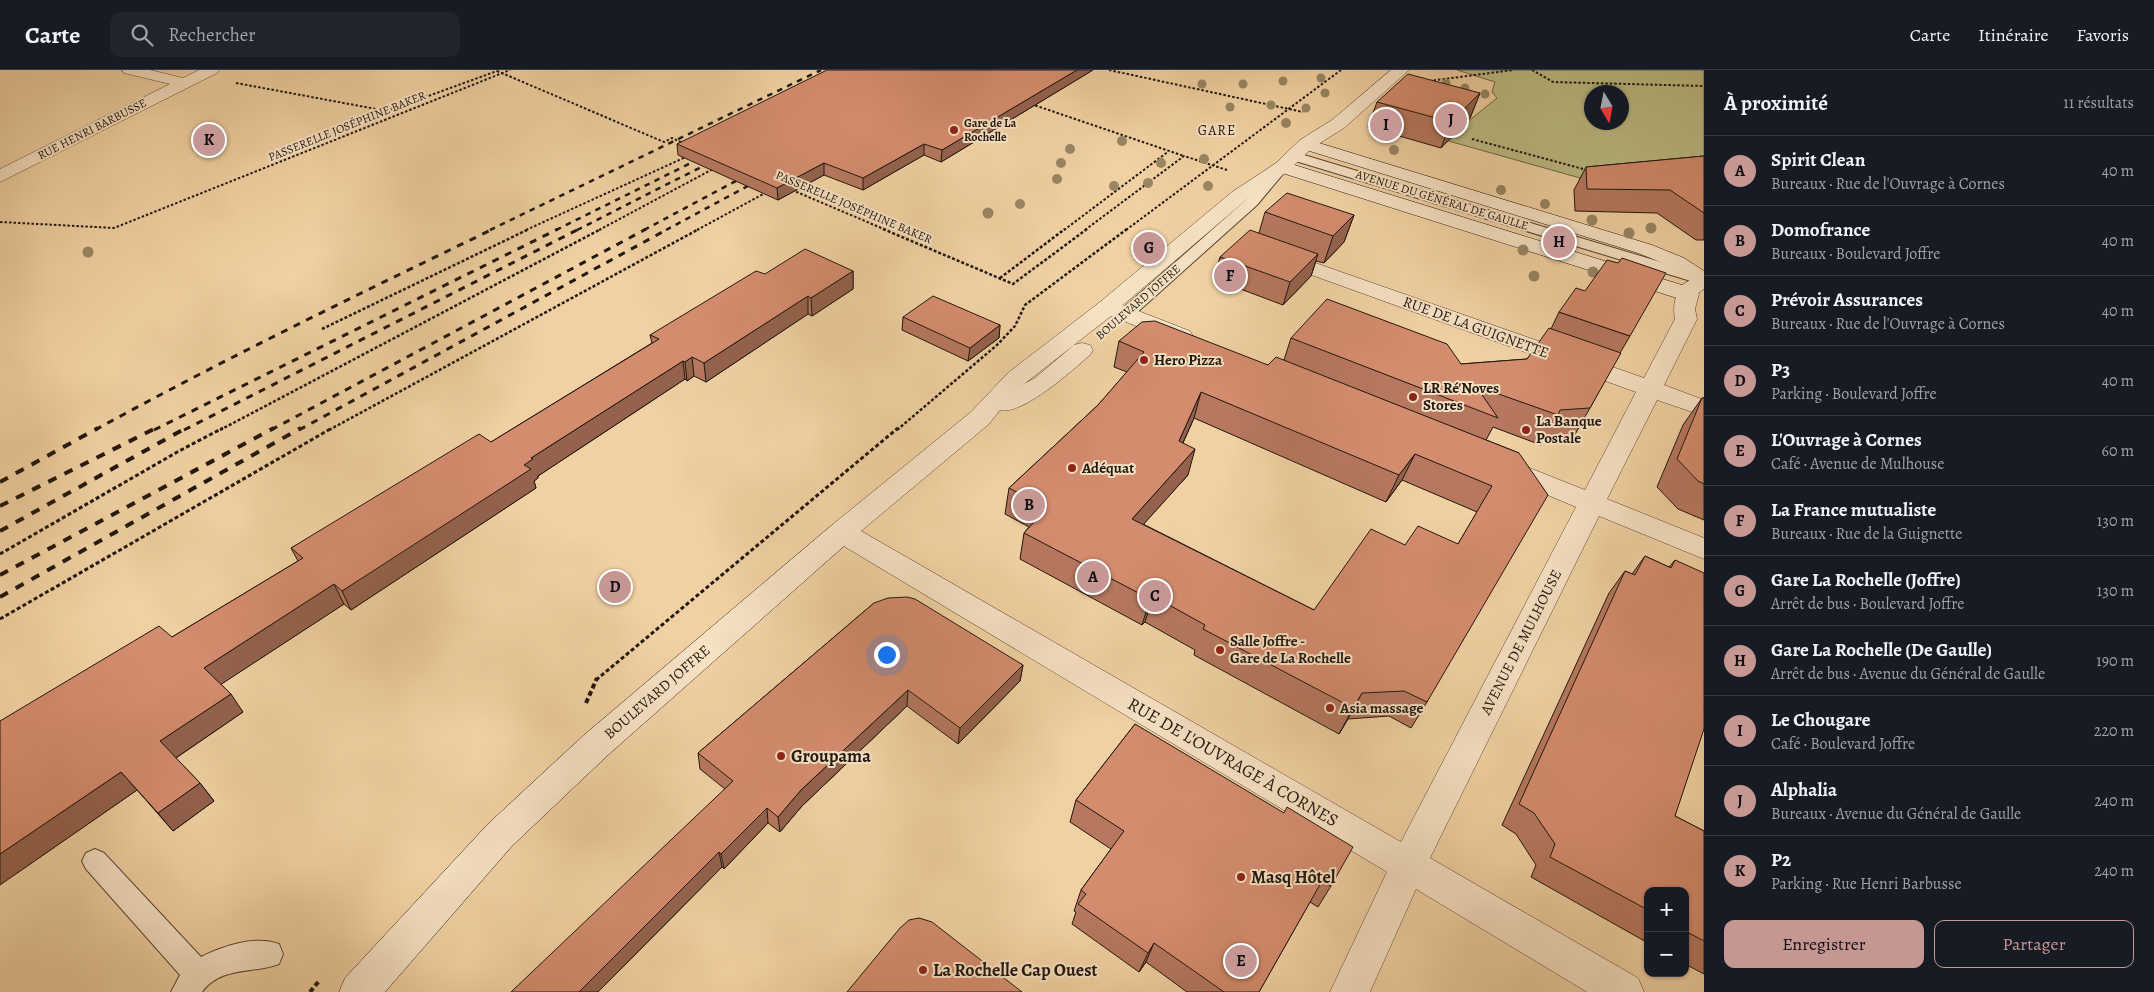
<!DOCTYPE html>
<html lang="fr">
<meta charset="utf-8">
<style>
:root{--surface:#171b24;--page:#20242c;--text:#f1f3f6;--muted:#9ea1a6;--line:#363941;--accent:#c59692}
body{margin:0;font-family:Alegreya,serif;background:var(--page);color:var(--text)}
.controls{position:absolute;right:15px;bottom:15px;display:grid;overflow:hidden;border-radius:10px;box-shadow:0 1px 4px #0004}
.controls button{width:45px;height:45px;display:grid;place-items:center;padding:0;border:0;border-bottom:1px solid var(--line);background:var(--surface);color:var(--text);font:25px sans-serif}
.compass{position:absolute;left:1584px;top:15px;width:45px;height:45px;border-radius:50%;background:var(--surface);box-shadow:0 1px 4px #0004;rotate:170deg}
.you{position:absolute;left:886px;top:584px;width:18px;height:18px;margin:-12px;border:4px solid #fff;border-radius:50%;background:#1a73e8;box-shadow:0 0 0 8px #1a73e833}
.badge{display:grid;place-items:center;width:32px;height:32px;border-radius:50%;background:var(--accent);color:#111;font-size:16px;font-weight:700}
.pin{position:absolute;translate:-50% -50%;border:2px solid #fff;box-shadow:0 1px 5px #0006}
.list{margin:0;padding:0;list-style:none}
h2{display:flex;justify-content:space-between;align-items:center;height:65px;margin:0;padding:0 20px;font-size:21px}
h2 small{font-size:16px;font-weight:400;color:var(--muted)}
.list li{display:grid;grid-template-columns:32px 1fr auto;gap:15px;align-items:center;box-sizing:border-box;height:70px;padding:0 20px;border-top:1px solid var(--line)}
.list b{display:block;font-size:19px;white-space:nowrap}
.list p{margin:0;font-size:16px;white-space:nowrap;color:var(--muted)}
.list em{font-size:16px;font-style:normal;color:var(--muted)}
.actions{display:flex;gap:10px;padding:15px 20px}
.actions a{flex:1;padding:11px 0;border:1px solid var(--accent);border-radius:10px;text-align:center;font-size:18px;color:var(--accent)}
.actions .main{background:var(--accent);color:#111}
.icon{flex:none;width:28px;height:28px;fill:none;stroke:currentColor;stroke-width:2;stroke-linecap:round;stroke-linejoin:round}
.map{position:relative;flex:none;width:1704px;height:922px;overflow:hidden}
header{display:flex;align-items:center;gap:30px;box-sizing:border-box;height:70px;padding:0 25px;background:var(--surface);border-bottom:1px solid var(--line)}
header strong{font-size:24px}
nav{display:flex;gap:28px;margin-inline-start:auto;font-size:18px}
.search{width:350px;height:45px;background:var(--page);display:flex;align-items:center;gap:12px;box-sizing:border-box;padding:0 18px;border-radius:10px;color:var(--muted);font-size:19px}
main{display:flex}
aside{flex:1;background:var(--surface)}
.map>svg:first-child{display:block}
.green{fill:#bcbb84;stroke:#6e6948;fill-rule:evenodd}
.lines{fill:none;stroke-linecap:round;stroke-linejoin:round}
.lane-casing{stroke:#554632;stroke-width:2}
.street-casing{stroke:#554632;stroke-width:1}
.secondary-casing{stroke:#21170c;stroke-width:1}
.path-far3{stroke:#21170c;stroke-width:2;stroke-dasharray:2.5 2;stroke-linecap:butt}
.path-far2{stroke:#21170c;stroke-width:2.5;stroke-dasharray:3 2;stroke-linecap:butt}
.path-far1{stroke:#21170c;stroke-width:3;stroke-dasharray:4 2.5;stroke-linecap:butt}
.path{stroke:#21170c;stroke-width:4;stroke-dasharray:5 3;stroke-linecap:butt}
.lane{fill:#f6e1c3;fill-rule:evenodd}
.street{fill:#f6e1c3;fill-rule:evenodd}
.secondary{fill:#f6e1c3;fill-rule:evenodd}
.rail-far2{stroke:#21170c;stroke-width:2.5;stroke-dasharray:5.5 5.5;stroke-linecap:butt}
.rail-far1{stroke:#21170c;stroke-width:3;stroke-dasharray:7 7;stroke-linecap:butt}
.rail{stroke:#21170c;stroke-width:4;stroke-dasharray:9 9;stroke-linecap:butt}
.path-bridge-far1{stroke:#21170c;stroke-width:2;stroke-dasharray:2.5 2;stroke-linecap:butt}
.path-bridge{stroke:#21170c;stroke-width:2.5;stroke-dasharray:3 2;stroke-linecap:butt}
.tree{fill:#988664}
.wall{fill:#b6785f;stroke:#21170c;fill-rule:evenodd}
.shaded-wall{fill:#94624d;stroke:#21170c}
.building{fill:#d48c6e;stroke:#21170c;fill-rule:evenodd}
.poi-dot{fill:#8f2418;stroke:#f6e1c3;stroke-width:2}
.labels{text-anchor:middle;stroke-width:4;stroke-linejoin:round;paint-order:stroke}
.far-poi-label{font-size:12px;font-weight:bold;fill:#21170c;stroke:#f6e1c3;text-anchor:start}
.far-street-label{font-size:12px;fill:#21170c;stroke:#f6e1c3}
.far-neighbourhood-label{font-size:14px;letter-spacing:1px;fill:#21170c;stroke:#f6e1c3}
.street-label{font-size:15px;fill:#21170c;stroke:#f6e1c3}
.poi-label{font-size:15px;font-weight:bold;fill:#21170c;stroke:#f6e1c3;text-anchor:start}
.near-poi-label{font-size:18px;font-weight:bold;fill:#21170c;stroke:#f6e1c3;text-anchor:start}
.near-street-label{font-size:18px;fill:#21170c;stroke:#f6e1c3}
</style>
<header>
<strong>Carte</strong>
<div class="search"><svg class="icon" aria-label="search" viewBox="0 0 24 24"><circle cx="10" cy="10" r="6"/><path d="M15 15l6 6"/></svg>Rechercher</div>
<nav><a>Carte</a><a>Itinéraire</a><a>Favoris</a></nav>
</header>
<main>
<div class="map">
<svg width="1704" height="922" viewBox="0 0 1704 922">
<rect width="100%" height="100%" fill="#f1d1a3"/>
<filter id="stains"><feTurbulence type="fractalNoise" baseFrequency=".004" numOctaves="4"/><feColorMatrix values="0 0 0 0 .2 0 0 0 0 .09 0 0 0 0 .02 0 0 0 .5 -.17"/></filter>
<radialGradient id="worn" r=".72"><stop offset=".6" stop-color="#630" stop-opacity="0"/><stop offset="1" stop-color="#630" stop-opacity=".3"/></radialGradient>
<path class="green" d="M1457,0h247v108l-92,9 -167,-47 52,-42 -5,-6 3,-10zM1592,22h30v30h-30z"/>
<g class="lines">
<defs>
<path id="lane" d="M1294,82l410,123v10l-415,-126 -2,-3 2,-3z
M1281,94l7,4 -31,37 -125,112h-12l-2,-3 2,-3 127,-112 29,-34z
M95,779l9,4 97,104c22,-11 54,-22 78,-13l4,10 -4,10c-26,10 -58,2 -77,28h-31l9,-17 -94,-106 -4,-8 4,-8z"/>
<path id="street" d="M122,0h28l33,8 16,-8h20l-2,3 -217,109v-13l170,-85 -46,-11z
M1391,0h18l-65,58 -32,20 -24,23 -42,29 -123,105 67,26 3,5 -3,5 -8,2 -8,-2 -63,-25 -87,68 11,-6 39,-33 8,-2 8,2 3,5 -3,5c-16,14 -68,61 -90,55l-11,14 -128,107 540,311 175,-335 -83,-35 -4,-6 4,-6 9,-3 83,33 51,-98 -366,-132 -3,-4 3,-4 7,-2 7,2 360,126 31,-59c-2,-11 -1,-20 5,-30l8,-1 8,1 3,5 -4,15 2,10 -33,66 40,15v16l-47,-16 -50,99 97,39v21l-105,-43 -169,342 208,120 6,14h-57l-171,-103 -46,103h-40l57,-120 -555,-333 -4,-7 4,-7 139,-113 37,-39 92,-71 132,-110 44,-29 24,-23 32,-20z"/>
<path id="secondary" d="M1306,69l346,106 32,13 20,13v18c-11,6 -7,14 -24,10l-404,-128 -3,-4 3,-4h12l394,122 8,-5 -20,-14 -32,-13 -338,-105 -3,-4 3,-4z
M842,452l10,3 4,7 -4,7 -244,216 -96,91 -127,146h-46l6,-14 143,-154 96,-89 248,-210z"/>
</defs>
<use href="#lane" class="lane-casing"/>
<use href="#street" class="street-casing"/>
<use href="#secondary" class="secondary-casing"/>
<path class="path-far3" d="M1109,0l194,42
M1532,0l21,12 151,4
M1429,11l84,-11
M236,13l151,28 110,-40
M1031,34l153,52
M1472,69l115,31
M0,152l114,6 396,-158
M526,160l162,-74
M599,160l114,-61
M697,160l70,-38
M1064,160l105,-79
M1085,160l99,-74 43,14
M1126,160l215,-160"/>
<path class="path-far2" d="M980,200l33,14 74,-55
M1000,208l65,-49
M322,259l207,-100
M220,360l381,-201
M329,360l370,-201
M897,360l100,-85 18,-19 10,-21 102,-76"/>
<path class="path-far1" d="M0,484l179,-103 44,-23
M0,549l332,-191
M596,610l302,-252"/>
<path class="path" d="M586,633l11,-25
M310,922l9,-11"/>
<use href="#lane" class="lane"/>
<use href="#street" class="street"/>
<use href="#secondary" class="secondary"/>
<path class="rail-far2" d="M490,160l331,-160
M556,160l149,-74
M577,160l138,-70
M644,160l103,-55
M666,160l93,-50"/>
<path class="rail-far1" d="M95,360c131,-72 264,-136 398,-201
M154,360l404,-201
M184,360l395,-201
M271,360l375,-201
M299,360l369,-201"/>
<path class="rail" d="M0,412l98,-54
M0,436l156,-78
M0,461l186,-103
M0,505l274,-147
M0,527l301,-169"/>
<path class="path-bridge-far1" d="M497,1l167,71 8,-4 11,5
M792,120l94,40"/>
<path class="path-bridge" d="M883,159l97,41"/>
</g>
<g class="tree">
<circle cx="1321" cy="8" r="4.5"/>
<circle cx="1283" cy="11" r="4.5"/>
<circle cx="1446" cy="13" r="4.5"/>
<circle cx="1202" cy="14" r="4.5"/>
<circle cx="1243" cy="14" r="4.5"/>
<circle cx="1465" cy="18" r="4.5"/>
<circle cx="1325" cy="23" r="4.5"/>
<circle cx="1485" cy="24" r="4.5"/>
<circle cx="1271" cy="35" r="4.5"/>
<circle cx="1230" cy="37" r="4.5"/>
<circle cx="1306" cy="38" r="4.5"/>
<circle cx="1286" cy="53" r="5"/>
<circle cx="1122" cy="71" r="5"/>
<circle cx="1070" cy="79" r="5"/>
<circle cx="1394" cy="80" r="5"/>
<circle cx="1204" cy="89" r="5"/>
<circle cx="1061" cy="93" r="5"/>
<circle cx="1161" cy="93" r="5"/>
<circle cx="1057" cy="109" r="5"/>
<circle cx="1148" cy="113" r="5"/>
<circle cx="1114" cy="116" r="5"/>
<circle cx="1208" cy="116" r="5"/>
<circle cx="1501" cy="120" r="5"/>
<circle cx="1020" cy="134" r="5"/>
<circle cx="1545" cy="134" r="5"/>
<circle cx="988" cy="143" r="5.5"/>
<circle cx="1592" cy="150" r="5.5"/>
<circle cx="1651" cy="158" r="5.5"/>
<circle cx="1629" cy="163" r="5.5"/>
<circle cx="1523" cy="180" r="5.5"/>
<circle cx="88" cy="182" r="5.5"/>
<circle cx="1593" cy="202" r="5.5"/>
<circle cx="1534" cy="206" r="5.5"/>
</g>
<path class="wall" d="M1093,0l-152,92 -17,-7 -61,35 -39,-15 -46,25 -100,-45 -1,-11z
M1480,23l-10,25 -29,30 -73,-21 9,-25z
M1704,86v84h-8l-39,-27 -82,-2 -1,-21 12,-23z
M1265,142l89,3 -10,27 -20,21 -8,-2 -5,15 -28,29 -69,-26 6,-22 39,-24z
M853,201v18l-41,27 -4,-2 -102,68 -12,-6 -7,5 -2,-2 -147,97v2l-4,3 2,7 -185,122 -7,-6 -123,80 22,28 -67,46 24,25 14,18 -41,30 -36,-41 -120,83 155,-236 126,-76 -7,-13 200,-106 161,-99 -2,-8z
M1559,242l71,24 -10,17 -30,55 -17,30 -29,1 -3,6 -48,-18 -7,13 33,13 -92,249 -16,26 -22,-12 -41,3 -9,15 -145,-79 1,-5 -50,-28 -3,3 -122,-66 4,-26 5,-6 -24,-13 4,-26 89,-83 29,-33 -13,-5 5,-26 149,24 16,-5 7,-22 170,26 66,-5 24,-30zM1194,348l192,84 16,-22 75,32 -19,32 -53,1 -91,65 -171,-86 45,-49 -5,-32z
M903,247l97,8 -1,13 -31,23 -66,-31z
M1702,328h2v122l-26,-11 -21,-22 26,-62z
M1645,486l24,11 6,-7v256l29,15v143l-19,-10v-73h-37v52l-117,-66 5,-12 -20,-31 -14,-9 107,-232 16,-22 7,3z
M874,533l149,62 -3,16 -62,63 -51,-38 -105,100 -22,26 -12,-9 -44,46 -2,-2 -124,125 127,-203 -25,-20 -2,-16z
M1135,654l196,162 -13,21 -8,-5 -51,90h-72l-41,-30 -7,10 -67,-48 4,-12 -2,-1 7,-21 30,-41 -41,-27 6,-22z"/>
<path class="shaded-wall" d="M1077,0h16l-152,92 1,-12z
M1480,23l-10,25 -29,30 10,-26z
M924,74v11l-61,35v-12z
M824,93v12l-46,25 -1,-12z
M1354,145l-10,27 -20,21 9,-27z
M1318,184l-7,22 -28,29 7,-23z
M853,201v18l-41,27 -1,-18z
M808,226v18l-102,68 -2,-19z
M1000,255l-1,13 -31,23 2,-13z
M692,287l2,19 -7,5 -2,-19z
M683,291l2,18 -147,97v2l-4,3 2,7 -185,122 -9,-19 182,-126 7,-7z
M1201,322l-7,26 -22,49 7,-26z
M1195,379l-7,26 -63,70 7,-26z
M1415,384l-13,26 -16,22 13,-27z
M334,514l10,20 -127,83 -13,-19z
M1153,526l-8,26 -3,3 8,-26z
M1023,595l-3,16 -62,63 2,-16z
M908,620l-1,16 -105,100 -22,26 -2,-15 23,-27z
M1362,623l-14,26 -9,15 14,-26z
M231,624l12,18 -69,47 -14,-18z
M121,702l16,18 -137,95v-31z
M200,713l14,18 -41,30 -15,-18z
M767,738l1,15 -44,46 -3,-15z
M719,782l3,15 -124,125h-19z
M1154,873l-8,19 -7,10 9,-19z"/>
<path class="building" d="M827,0h250l-135,80 -18,-6 -61,34 -39,-15 -47,25 -100,-44z
M1408,4l72,19 -29,29 -74,-20z
M1704,86v57l-34,-23 -83,-1 -1,-22z
M1287,123l67,22 -21,21 -68,-24z
M1250,160l68,24 -28,28 -70,-25z
M805,179l48,22 -42,27 -3,-2 -104,67 -12,-6 -7,5 -2,-1 -152,97 2,1 -9,6 7,4 -189,122 -8,-7 -130,84 27,26 -71,47 40,42 -42,30 -37,-41 -121,82v-133l159,-95 13,11 131,-79 -12,-10 188,-114 12,8 168,-103 -9,-4 106,-64 9,3z
M1622,188l44,15 -36,63 -71,-24 17,-24 9,3 22,-31 11,3z
M933,226l67,29 -30,23 -67,-31z
M1327,229l120,45 14,20 66,-5 22,-31 72,25 -31,55 -30,2 -2,5 -82,-29 22,32 -207,-80z
M1155,251l113,44 8,-8 243,96 29,42 -121,207 -23,-11 -42,2 -9,15 -150,-79 2,-4 -52,-29 -3,3 -126,-66 23,-25 -38,-20 89,-83 46,-53 -25,-11 23,-19zM1201,322l198,83 16,-21 77,32 -34,58 -40,-18 -13,19 -34,-16 -57,81 -182,-91 63,-70 -16,-8z
M1702,328h2v86l-6,-3 -21,-22z
M1645,486l26,12 4,-8 29,13v156l-29,87 29,15v110l-19,-10v-40h-37v19l-98,-53 5,-13 -21,-31 -15,-9 106,-233 10,4z
M907,527l8,2 108,66 -63,63 -52,-38 -107,100 -23,27 -11,-9 -46,46 -2,-2 -140,140h-68l222,-211 -35,-28 176,-150 14,-5z
M1135,654l149,89 3,-6 66,40 -22,39 -9,-5 -63,111h-35l-70,-49 -6,10 -70,-49 8,-10 -5,-4 43,-59 -48,-31z
M919,848l13,4 90,70h-175l53,-64 9,-8z"/>
<g class="poi-dot">
<circle cx="954" cy="60" r="5"/>
<circle cx="1144" cy="290" r="5"/>
<circle cx="1413" cy="327" r="5"/>
<circle cx="1526" cy="360" r="5"/>
<circle cx="1072" cy="398" r="5"/>
<circle cx="1220" cy="580" r="5"/>
<circle cx="1330" cy="638" r="5"/>
<circle cx="781" cy="686" r="5"/>
<circle cx="1241" cy="807" r="5"/>
<circle cx="923" cy="900" r="5"/>
</g>
<g class="labels">
<g class="far-poi-label">
<text x="964" y="57">Gare de La<tspan x="964" dy="14">Rochelle</tspan></text>
</g>
<g class="far-street-label">
<text transform="translate(347 56) rotate(-22)" y="4">PASSERELLE JOSÉPHINE BAKER</text>
<text transform="translate(92 59) rotate(-27)" y="4">RUE HENRI BARBUSSE</text>
<text transform="translate(1442 130) rotate(17)" y="4">AVENUE DU GÉNÉRAL DE GAULLE</text>
<text transform="translate(854 137) rotate(23)" y="4">PASSERELLE JOSÉPHINE BAKER</text>
<text transform="translate(1138 232) rotate(-41)" y="4">BOULEVARD JOFFRE</text>
</g>
<g class="far-neighbourhood-label">
<text x="1217" y="65">GARE</text>
</g>
<g class="street-label">
<text transform="translate(1476 257) rotate(20)" y="5">RUE DE LA GUIGNETTE</text>
<text transform="translate(1521 572) rotate(-63)" y="5">AVENUE DE MULHOUSE</text>
<text transform="translate(657 622) rotate(-41)" y="5">BOULEVARD JOFFRE</text>
</g>
<g class="poi-label">
<text x="1154" y="295">Hero Pizza</text>
<text x="1423" y="323">LR Ré'Noves<tspan x="1423" dy="17">Stores</tspan></text>
<text x="1536" y="356">La Banque<tspan x="1536" dy="17">Postale</tspan></text>
<text x="1082" y="403">Adéquat</text>
<text x="1230" y="576">Salle Joffre -<tspan x="1230" dy="17">Gare de La Rochelle</tspan></text>
<text x="1340" y="643">Asia massage</text>
</g>
<g class="near-poi-label">
<text x="791" y="692">Groupama</text>
<text x="1251" y="813">Masq Hôtel</text>
<text x="933" y="906">La Rochelle Cap Ouest</text>
</g>
<g class="near-street-label">
<text transform="translate(1233 692) rotate(30)" y="6">RUE DE L'OUVRAGE À CORNES</text>
</g>
</g>
<rect width="100%" height="100%" filter="url(#stains)"/>
<rect width="100%" height="100%" fill="url(#worn)"/>
</svg>
<div class="controls">
<button>+</button>
<button>−</button>
</div>
<svg class="compass" viewBox="-18 -18 36 36"><path d="M0-13l5 13h-10z" fill="#e53935"/><path d="M0 13l5-13h-10z" fill="#9ea1a6"/></svg>
<div class="you"></div>
<div class="pin badge" style="left:1093px;top:507px">A</div>
<div class="pin badge" style="left:1029px;top:435px">B</div>
<div class="pin badge" style="left:1155px;top:526px">C</div>
<div class="pin badge" style="left:615px;top:517px">D</div>
<div class="pin badge" style="left:1241px;top:891px">E</div>
<div class="pin badge" style="left:1230px;top:206px">F</div>
<div class="pin badge" style="left:1149px;top:178px">G</div>
<div class="pin badge" style="left:1559px;top:172px">H</div>
<div class="pin badge" style="left:1386px;top:55px">I</div>
<div class="pin badge" style="left:1451px;top:50px">J</div>
<div class="pin badge" style="left:209px;top:70px">K</div>
</div>
<aside>
<h2>À proximité<small>11 résultats</small></h2>
<ul class="list">
<li><span class="badge">A</span><div><b>Spirit Clean</b><p>Bureaux · Rue de l'Ouvrage à Cornes</p></div><em>40 m</em></li>
<li><span class="badge">B</span><div><b>Domofrance</b><p>Bureaux · Boulevard Joffre</p></div><em>40 m</em></li>
<li><span class="badge">C</span><div><b>Prévoir Assurances</b><p>Bureaux · Rue de l'Ouvrage à Cornes</p></div><em>40 m</em></li>
<li><span class="badge">D</span><div><b>P3</b><p>Parking · Boulevard Joffre</p></div><em>40 m</em></li>
<li><span class="badge">E</span><div><b>L'Ouvrage à Cornes</b><p>Café · Avenue de Mulhouse</p></div><em>60 m</em></li>
<li><span class="badge">F</span><div><b>La France mutualiste</b><p>Bureaux · Rue de la Guignette</p></div><em>130 m</em></li>
<li><span class="badge">G</span><div><b>Gare La Rochelle (Joffre)</b><p>Arrêt de bus · Boulevard Joffre</p></div><em>130 m</em></li>
<li><span class="badge">H</span><div><b>Gare La Rochelle (De Gaulle)</b><p>Arrêt de bus · Avenue du Général de Gaulle</p></div><em>190 m</em></li>
<li><span class="badge">I</span><div><b>Le Chougare</b><p>Café · Boulevard Joffre</p></div><em>220 m</em></li>
<li><span class="badge">J</span><div><b>Alphalia</b><p>Bureaux · Avenue du Général de Gaulle</p></div><em>240 m</em></li>
<li><span class="badge">K</span><div><b>P2</b><p>Parking · Rue Henri Barbusse</p></div><em>240 m</em></li>
</ul>
<div class="actions"><a class="main">Enregistrer</a><a>Partager</a></div>
</aside>
</main>
